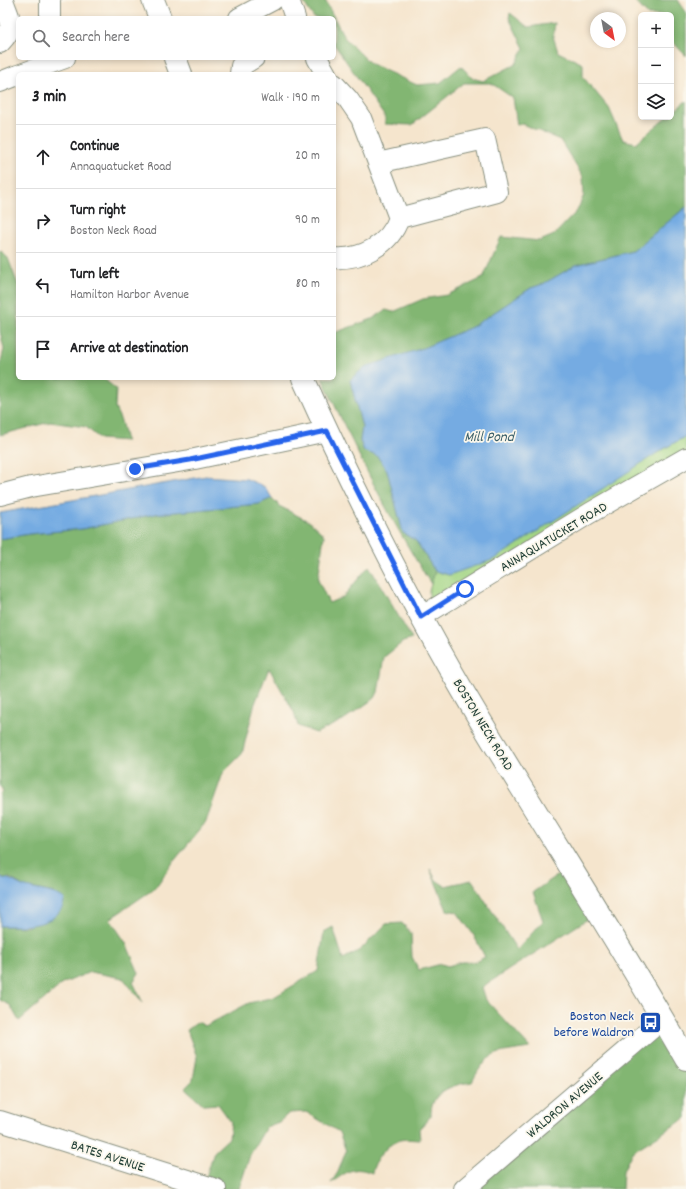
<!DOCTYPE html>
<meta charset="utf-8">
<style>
:root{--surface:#fff;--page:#f2f2f2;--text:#202124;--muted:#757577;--line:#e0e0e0}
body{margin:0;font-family:Dekko,sans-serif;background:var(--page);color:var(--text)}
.controls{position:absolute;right:12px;top:12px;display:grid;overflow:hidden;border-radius:6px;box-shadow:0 2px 6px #0003}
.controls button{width:36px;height:36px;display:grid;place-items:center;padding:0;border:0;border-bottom:1px solid var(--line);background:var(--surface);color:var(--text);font:20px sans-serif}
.compass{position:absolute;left:590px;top:12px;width:36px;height:36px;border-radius:50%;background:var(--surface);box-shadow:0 2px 6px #0003;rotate:148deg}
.stop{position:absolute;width:12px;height:12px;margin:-9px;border:3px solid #2563eb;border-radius:50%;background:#fff}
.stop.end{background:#2563eb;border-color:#fff;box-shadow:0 1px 4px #0008}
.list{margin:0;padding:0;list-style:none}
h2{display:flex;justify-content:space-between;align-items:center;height:52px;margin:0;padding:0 16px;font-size:17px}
h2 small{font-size:13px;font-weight:400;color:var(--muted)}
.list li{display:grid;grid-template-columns:26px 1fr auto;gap:12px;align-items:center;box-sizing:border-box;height:64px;padding:0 16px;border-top:1px solid var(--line)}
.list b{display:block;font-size:15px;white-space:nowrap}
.list p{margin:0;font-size:13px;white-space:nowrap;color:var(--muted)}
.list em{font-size:13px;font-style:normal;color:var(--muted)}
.icon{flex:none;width:22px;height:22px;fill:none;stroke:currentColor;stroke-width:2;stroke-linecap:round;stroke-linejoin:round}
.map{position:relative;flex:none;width:686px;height:1189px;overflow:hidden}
.search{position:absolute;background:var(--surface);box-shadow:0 2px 6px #0003;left:16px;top:16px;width:320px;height:44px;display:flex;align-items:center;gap:10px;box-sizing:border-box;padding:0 14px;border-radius:6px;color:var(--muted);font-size:15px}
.panel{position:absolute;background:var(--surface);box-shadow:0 2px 6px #0003;left:16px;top:72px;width:320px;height:308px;border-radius:6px}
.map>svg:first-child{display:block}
.green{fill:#a3d584;stroke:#61895c}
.forest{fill:#82b672;stroke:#507a53}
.water{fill:#74abe2;stroke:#4a748b}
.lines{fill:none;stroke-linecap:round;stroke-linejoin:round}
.minor-casing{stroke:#8a9180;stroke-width:22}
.major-casing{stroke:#8a9180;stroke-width:24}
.minor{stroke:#fff;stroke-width:20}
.major{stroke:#fff;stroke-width:22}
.route{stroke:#2563eb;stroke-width:5}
.labels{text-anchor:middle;stroke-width:3.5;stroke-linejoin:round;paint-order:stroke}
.street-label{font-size:14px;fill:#1f3d34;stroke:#fbf7ec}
.transit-label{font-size:14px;fill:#164399;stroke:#fbf7ec;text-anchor:end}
.water-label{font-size:15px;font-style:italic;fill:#395e68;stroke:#fbf7ec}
</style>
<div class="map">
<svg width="686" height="1189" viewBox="0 0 686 1189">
<rect width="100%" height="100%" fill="#fbf7ec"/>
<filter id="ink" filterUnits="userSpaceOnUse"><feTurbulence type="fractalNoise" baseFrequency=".025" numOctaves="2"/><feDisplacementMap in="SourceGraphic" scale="8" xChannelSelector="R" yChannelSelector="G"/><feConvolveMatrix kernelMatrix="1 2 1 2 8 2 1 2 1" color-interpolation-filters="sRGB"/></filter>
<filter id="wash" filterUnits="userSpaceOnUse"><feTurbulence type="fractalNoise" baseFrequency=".012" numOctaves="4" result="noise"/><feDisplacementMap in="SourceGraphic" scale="16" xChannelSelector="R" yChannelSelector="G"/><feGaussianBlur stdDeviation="0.9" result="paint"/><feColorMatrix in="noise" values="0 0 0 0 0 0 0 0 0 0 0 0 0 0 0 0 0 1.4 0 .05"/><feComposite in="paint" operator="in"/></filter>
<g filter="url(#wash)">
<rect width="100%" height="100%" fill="#f5e5cd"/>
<path class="green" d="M686,436v24l-257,147v-16l6,-20 14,4z"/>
<path class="forest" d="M302,0h23l19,37 27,27 46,21 23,-2 21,-17 11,12 11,3 33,-17 8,-16 -15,-30 1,-5 18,14 27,-4 -2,13 5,16 25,12v13l26,31 14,32 13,3 31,-26h4v-3l15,-13v106l-53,44 -57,14 -33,19 -12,4 -59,39 -122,53 12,47 -2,14 4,10 13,5 10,14 16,63 13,8 19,30 -4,13c-42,-65 -76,-135 -109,-206h12v-45l38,-14 14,-9 7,2 30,-13 24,-4 36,-17 18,-41 39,4 14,-6 23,-24 7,-16 -1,-18 -23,-37 -38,-16 -5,1 -4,-27 -22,-15h-27l-52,42 -27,-1v-7l-51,-73v-26h-20z
M634,0h44l8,12v44l-15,-16v-25h-23z
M0,251l8,7 10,27v93h85l13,11 -1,19 6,13 5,20 -26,-2 -14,-12 -36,-5 -50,13v-70l4,-16 -4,-18z
M272,498l9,9 29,15 14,13 -6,45 11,23 14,-6 26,-31 43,73 -9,3 -19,15 -6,35 -3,6 -32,22 -27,13 -18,-7 -4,-14 -25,-44 -15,38 -12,48 -19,19 -17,49 -32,39 -19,27 -45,31 16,24 13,30 -6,9 10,21 -20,-25 -33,-6 -28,12 -43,37 -9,-16 -10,-5v-74l28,1 27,-34 -30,-6 -15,-9h-10v-83l3,-4 -3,-5v-247l29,-5 53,-5 73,-15 104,-10z
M570,867l27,46 -115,74 4,13 44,48c-34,6 -41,1 -58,34 -20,3 -42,9 -41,34l-12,13 1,11c-6,0 -17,-2 -23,1 -12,5 -23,20 -25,32 -19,-8 -25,-1 -41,10l7,-11 8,-21 -7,-19 -33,-20 -17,1 -10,9 -13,5 -16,28 -11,34h-24l-10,-9 9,-28 15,-14 2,-16 -13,-18 -14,1 -19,-17 8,-8 4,-23 -10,-27 11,-8 7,4 44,-23 25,-6 44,-26 6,-39 9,-5 10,32 17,-9 26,-26 16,-1 9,10 1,24 7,13 22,-6 7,2 13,-4h14l10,-5 -12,-23 -16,-22 -10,-2 -17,-41 6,11 9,6 27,-6 45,70 26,-29 -10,-29z
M656,1028l30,24v66l-54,34 -9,19 -1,18h-156z"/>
<path class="water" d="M686,207v229l-29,17 -162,106 -46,16 -14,-4 -19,-30 -13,-8 -16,-63 -10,-14 -13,-5 -4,-10 2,-14 -12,-47 15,-13 58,-19 49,-21 59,-39 12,-4 33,-19 57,-14z
M206,476l41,3 18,8 7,11 -13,6 -104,10 -73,15 -53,5 -29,5v-26z
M0,878c13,0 15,6 26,9 14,4 27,4 39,12 -1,3 -2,9 -5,12 -13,17 -42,15 -60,15z"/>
</g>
<g filter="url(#ink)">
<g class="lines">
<defs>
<path id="minor" d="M50,0v18
M289,0l6,18
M239,18l34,-18
M0,43c17,-18 10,-22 3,-43
M317,58l9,16
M21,74l44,-16
M240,74l1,-8 13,-8
M0,82l18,-7
M334,84l14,15 13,19 38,100 98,-26 -12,-53 -107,24
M334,258c27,2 56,-13 65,-40
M0,495l31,-8 159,-27 137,-29
M421,617l169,-104 96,-55
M0,1121l216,68
M464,1189l199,-170"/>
<path id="major" d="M153,0l7,18
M175,58l6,16
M303,378c53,117 111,232 177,342 68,113 140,224 206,339"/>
</defs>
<use href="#minor" class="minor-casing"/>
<use href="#major" class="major-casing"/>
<use href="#minor" class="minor"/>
<use href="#major" class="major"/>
</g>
</g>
<g class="lines" filter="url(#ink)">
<path class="route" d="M135,469l55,-9 137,-29 94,186 44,-28"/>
</g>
<defs>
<symbol id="bus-square" viewBox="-11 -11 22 22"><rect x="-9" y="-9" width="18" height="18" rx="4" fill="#1a4fb4" stroke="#fbf7ec"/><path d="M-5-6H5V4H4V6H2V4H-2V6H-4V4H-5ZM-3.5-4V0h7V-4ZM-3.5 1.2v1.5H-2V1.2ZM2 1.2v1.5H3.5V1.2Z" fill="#fff"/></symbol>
</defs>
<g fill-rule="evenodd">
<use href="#bus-square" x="638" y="1010" width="25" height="25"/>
</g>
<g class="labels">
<g class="street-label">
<text transform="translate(553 536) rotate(-31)" y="5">ANNAQUATUCKET ROAD</text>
<text transform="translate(484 724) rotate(59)" y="5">BOSTON NECK ROAD</text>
<text transform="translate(564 1104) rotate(-40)" y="5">WALDRON AVENUE</text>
<text transform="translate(108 1155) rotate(18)" y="5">BATES AVENUE</text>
</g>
<g class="transit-label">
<text x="634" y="1020">Boston Neck<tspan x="634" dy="16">before Waldron</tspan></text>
</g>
<g class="water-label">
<text x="489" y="441">Mill Pond</text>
</g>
</g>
</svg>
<div class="controls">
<button>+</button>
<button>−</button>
<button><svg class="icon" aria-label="layers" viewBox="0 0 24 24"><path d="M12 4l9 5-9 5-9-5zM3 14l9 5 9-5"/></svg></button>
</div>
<svg class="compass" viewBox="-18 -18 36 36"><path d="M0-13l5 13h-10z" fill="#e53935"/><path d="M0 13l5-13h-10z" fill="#757577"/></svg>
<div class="stop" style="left:465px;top:589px"></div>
<div class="stop end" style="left:135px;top:469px"></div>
<div class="search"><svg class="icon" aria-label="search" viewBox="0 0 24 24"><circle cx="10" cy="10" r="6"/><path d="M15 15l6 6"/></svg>Search here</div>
<section class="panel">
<h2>3 min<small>Walk · 190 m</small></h2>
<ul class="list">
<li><svg class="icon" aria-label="ahead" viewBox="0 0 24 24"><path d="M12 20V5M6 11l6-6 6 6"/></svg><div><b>Continue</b><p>Annaquatucket Road</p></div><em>20 m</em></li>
<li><svg class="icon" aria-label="right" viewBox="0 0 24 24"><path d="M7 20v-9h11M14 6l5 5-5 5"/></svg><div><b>Turn right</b><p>Boston Neck Road</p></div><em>90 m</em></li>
<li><svg class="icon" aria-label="left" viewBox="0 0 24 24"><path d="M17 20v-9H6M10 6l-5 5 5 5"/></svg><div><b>Turn left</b><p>Hamilton Harbor Avenue</p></div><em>80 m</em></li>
<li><svg class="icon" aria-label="arrive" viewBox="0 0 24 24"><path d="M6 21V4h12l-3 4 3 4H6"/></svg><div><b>Arrive at destination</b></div></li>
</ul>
</section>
</div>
